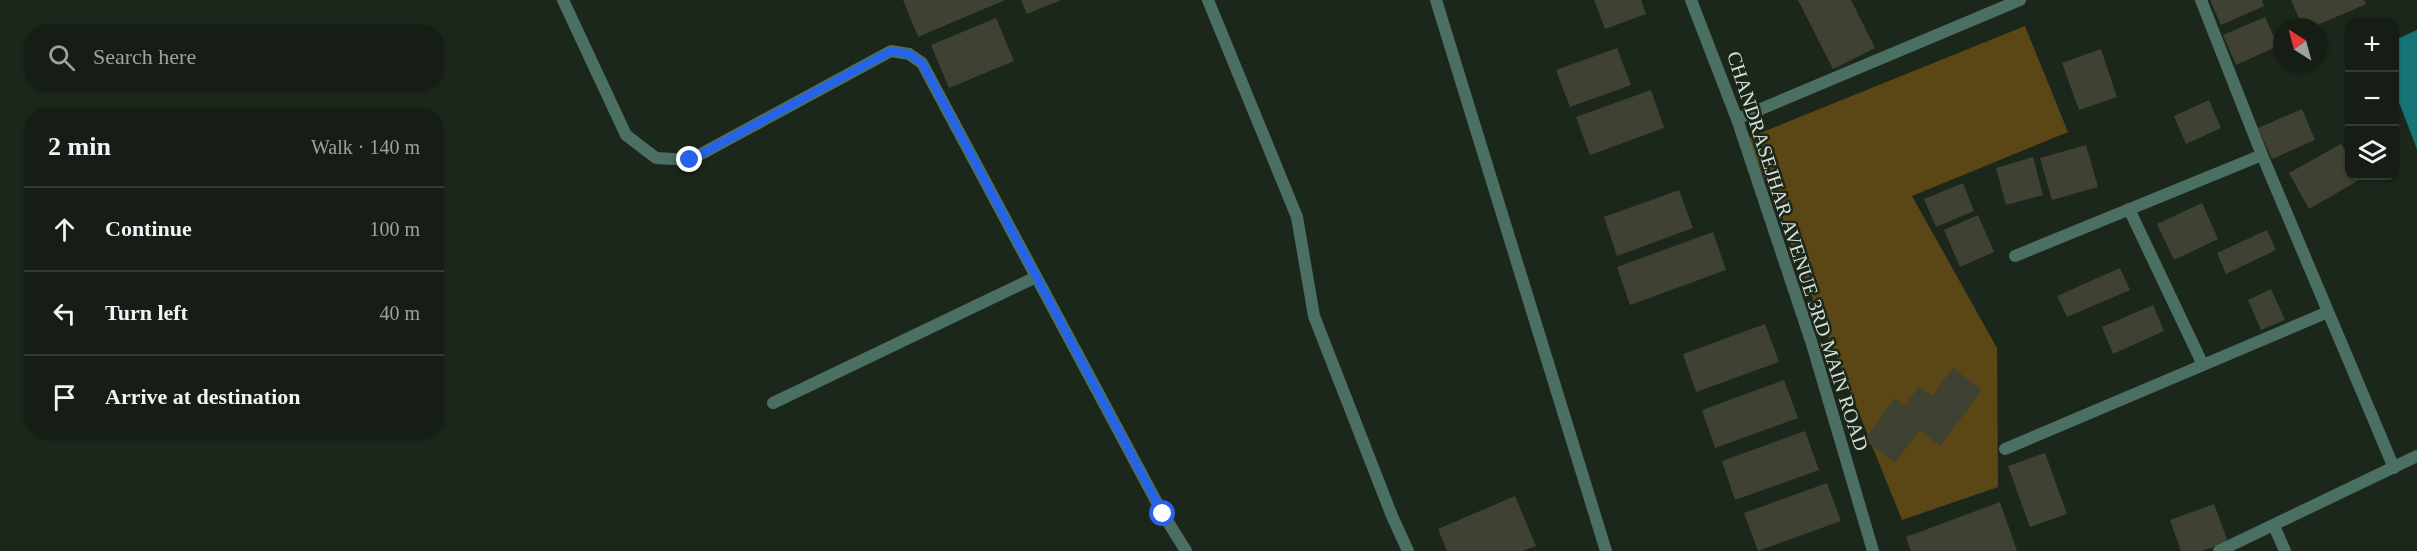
<!DOCTYPE html>
<meta charset="utf-8">
<style>
:root{--surface:#151d14;--page:#222a22;--text:#f1f3f6;--muted:#9da2a0;--line:#343b34}
body{margin:0;font-family:"Times New Roman",serif;background:var(--page);color:var(--text)}
.controls{position:absolute;right:18px;top:18px;display:grid;overflow:hidden;border-radius:12px;box-shadow:0 2px 4px #0004}
.controls button{width:54px;height:54px;display:grid;place-items:center;padding:0;border:0;border-bottom:2px solid var(--line);background:var(--surface);color:var(--text);font:30px sans-serif}
.compass{position:absolute;left:2273px;top:18px;width:54px;height:54px;border-radius:50%;background:var(--surface);box-shadow:0 2px 4px #0004;rotate:324deg}
.stop{position:absolute;width:18px;height:18px;margin:-14px;border:4px solid #2563eb;border-radius:50%;background:#fff}
.stop.end{background:#2563eb;border-color:#fff;box-shadow:0 2px 6px #0008}
.list{margin:0;padding:0;list-style:none}
h2{display:flex;justify-content:space-between;align-items:center;height:78px;margin:0;padding:0 24px;font-size:26px}
h2 small{font-size:20px;font-weight:400;color:var(--muted)}
.list li{display:grid;grid-template-columns:39px 1fr auto;gap:18px;align-items:center;box-sizing:border-box;height:84px;padding:0 24px;border-top:2px solid var(--line)}
.list b{display:block;font-size:22px;white-space:nowrap}
.list em{font-size:20px;font-style:normal;color:var(--muted)}
.icon{flex:none;width:33px;height:33px;fill:none;stroke:currentColor;stroke-width:2;stroke-linecap:round;stroke-linejoin:round}
.map{position:relative;flex:none;width:2417px;height:551px;overflow:hidden}
.search{position:absolute;background:var(--surface);box-shadow:0 2px 4px #0004;left:24px;top:24px;width:420px;height:66px;display:flex;align-items:center;gap:15px;box-sizing:border-box;padding:0 21px;border-radius:24px;color:var(--muted);font-size:22px}
.panel{position:absolute;background:var(--surface);box-shadow:0 2px 4px #0004;left:24px;top:108px;width:420px;height:330px;border-radius:24px}
.map>svg:first-child{display:block}
.green{fill:#5b4615}
.water{fill:#177476}
.building{fill:#3f4132}
.lines{fill:none;stroke-linecap:round;stroke-linejoin:round}
.minor{stroke:#4b6f62;stroke-width:12}
.route{stroke:#2563eb;stroke-width:8}
.labels{text-anchor:middle;stroke-width:5;stroke-linejoin:round;paint-order:stroke}
.street-label{font-size:20px;fill:#d7ded6;stroke:#1c271b}
</style>
<div class="map">
<svg width="2417" height="551" viewBox="0 0 2417 551">
<rect width="100%" height="100%" fill="#1c271b"/>
<path class="green" d="M2025,26l43,106 -156,64 85,152 1,139 -96,33 -154,-382z"/>
<path class="water" d="M2417,30v119l-22,-57v-52z"/>
<path class="building" d="M903,0h102l-87,37z
M1021,0h40l-34,14z
M1594,0h47l5,14 -41,15z
M1798,0h53l24,48 -42,21z
M2210,0h52l2,6 -43,19z
M2291,0h73l2,4 -53,23h-10z
M2265,17l13,29 -42,19 -13,-30z
M996,18l18,43 -65,27 -18,-43z
M1617,48l14,37 -61,22 -14,-37z
M2101,49l16,48 -38,13 -17,-47z
M1651,90l13,38 -74,27 -14,-38z
M2209,100l12,28 -35,16 -12,-28z
M2302,109l13,31 -43,19 -14,-31z
M2341,144l9,14v18h9l2,3 -52,30 -20,-36z
M2086,145l12,42 -46,13 -12,-42z
M2033,157l10,38 -37,10 -10,-37z
M1963,183l11,28 -38,16 -12,-28z
M1679,190l14,38 -76,28 -13,-39z
M2202,203l16,36 -44,21 -17,-36z
M1978,215l16,37 -34,15 -16,-37z
M2267,230l9,20 -50,24 -9,-21z
M1713,232l13,38 -96,35 -13,-38z
M2120,268l10,22 -63,27 -10,-21z
M2271,289l14,31 -24,10 -13,-30z
M2153,305l11,26 -51,23 -11,-27z
M1765,324l14,38 -83,30 -13,-38z
M1953,368l29,22 -42,56 -20,-16 -25,33 -31,-23 31,-42 10,8 14,-20 13,10z
M1784,380l14,38 -83,30 -13,-38z
M1805,431l14,39 -84,30 -13,-39z
M2045,453l22,61 -37,13 -22,-61z
M1827,483l14,38 -83,30 -14,-38z
M1515,496l21,50 -13,5h-76l-9,-22z
M2000,502l17,49h-106l-5,-14z
M2214,504l14,38 -26,9h-21l-11,-31z"/>
<g class="lines">
<path class="minor" d="M563,0l63,135 30,23 34,2 201,-109 18,3 13,9 241,451 23,37
M1208,0l89,217 17,99 78,200 16,35
M1436,0l170,551
M1691,0l46,119 75,225 61,207
M2201,0l61,155 132,313
M1737,119l283,-119
M2129,209l74,156
M2015,256l247,-101
M773,403l263,-126
M2005,449l323,-137
M2274,526l11,25
M2219,551l198,-95"/>
</g>
<g class="lines">
<path class="route" d="M690,160l201,-109 18,3 13,9 241,451"/>
</g>
<g class="labels">
<g class="street-label">
<text transform="translate(1798 251) rotate(72)" y="7">CHANDRASEJHAR AVENUE 3RD MAIN ROAD</text>
</g>
</g>
</svg>
<div class="controls">
<button>+</button>
<button>−</button>
<button><svg class="icon" aria-label="layers" viewBox="0 0 24 24"><path d="M12 4l9 5-9 5-9-5zM3 14l9 5 9-5"/></svg></button>
</div>
<svg class="compass" viewBox="-18 -18 36 36"><path d="M0-13l5 13h-10z" fill="#e53935"/><path d="M0 13l5-13h-10z" fill="#9da2a0"/></svg>
<div class="stop" style="left:1163px;top:514px"></div>
<div class="stop end" style="left:690px;top:160px"></div>
<div class="search"><svg class="icon" aria-label="search" viewBox="0 0 24 24"><circle cx="10" cy="10" r="6"/><path d="M15 15l6 6"/></svg>Search here</div>
<section class="panel">
<h2>2 min<small>Walk · 140 m</small></h2>
<ul class="list">
<li><svg class="icon" aria-label="ahead" viewBox="0 0 24 24"><path d="M12 20V5M6 11l6-6 6 6"/></svg><div><b>Continue</b></div><em>100 m</em></li>
<li><svg class="icon" aria-label="left" viewBox="0 0 24 24"><path d="M17 20v-9H6M10 6l-5 5 5 5"/></svg><div><b>Turn left</b></div><em>40 m</em></li>
<li><svg class="icon" aria-label="arrive" viewBox="0 0 24 24"><path d="M6 21V4h12l-3 4 3 4H6"/></svg><div><b>Arrive at destination</b></div></li>
</ul>
</section>
</div>
